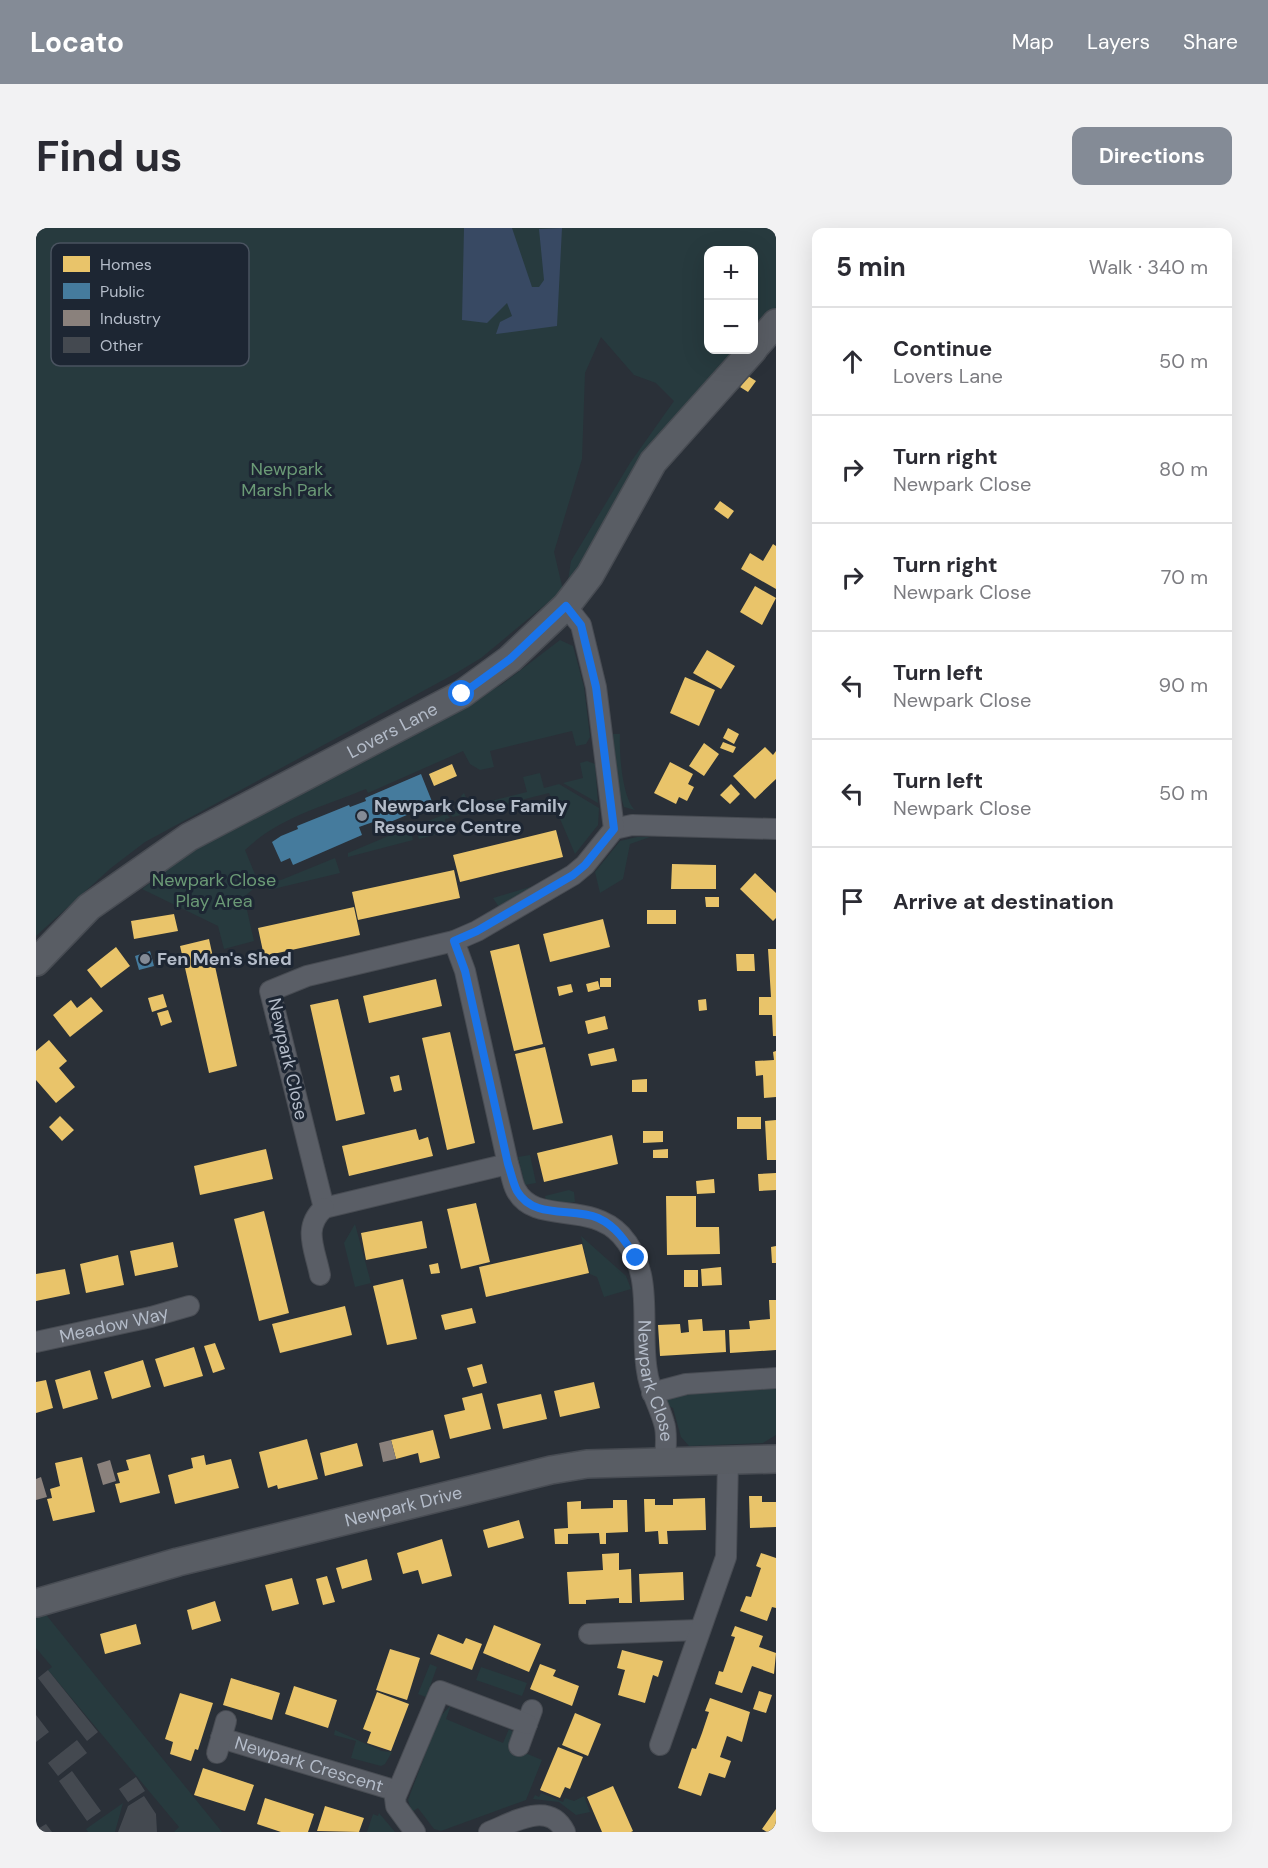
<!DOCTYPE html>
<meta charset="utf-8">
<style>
:root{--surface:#fff;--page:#f2f2f3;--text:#2b2b33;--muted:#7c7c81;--line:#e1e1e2;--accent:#848b96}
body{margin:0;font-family:"DM Sans",sans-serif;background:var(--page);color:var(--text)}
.controls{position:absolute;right:18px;top:18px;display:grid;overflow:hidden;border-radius:12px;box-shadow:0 6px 24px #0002}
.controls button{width:54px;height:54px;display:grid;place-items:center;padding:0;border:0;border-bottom:2px solid var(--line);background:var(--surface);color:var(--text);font:30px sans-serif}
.stop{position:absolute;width:18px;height:18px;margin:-14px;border:4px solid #1a73e8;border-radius:50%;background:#fff}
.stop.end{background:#1a73e8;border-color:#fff;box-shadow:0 2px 6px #0008}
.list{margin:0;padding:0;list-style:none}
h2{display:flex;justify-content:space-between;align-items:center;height:78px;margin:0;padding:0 24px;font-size:26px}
h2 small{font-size:20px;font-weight:400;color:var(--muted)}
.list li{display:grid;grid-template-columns:39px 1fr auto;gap:18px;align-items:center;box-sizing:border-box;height:108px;padding:0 24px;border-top:2px solid var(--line)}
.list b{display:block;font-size:22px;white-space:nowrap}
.list p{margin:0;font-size:20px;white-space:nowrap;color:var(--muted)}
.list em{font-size:20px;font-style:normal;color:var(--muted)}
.icon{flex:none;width:33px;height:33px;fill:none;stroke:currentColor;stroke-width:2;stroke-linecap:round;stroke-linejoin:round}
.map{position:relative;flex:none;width:740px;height:1604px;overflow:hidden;border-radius:12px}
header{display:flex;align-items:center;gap:36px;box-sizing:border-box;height:84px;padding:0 30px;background:var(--accent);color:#fff}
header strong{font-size:28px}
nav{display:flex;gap:33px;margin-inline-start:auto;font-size:21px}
.intro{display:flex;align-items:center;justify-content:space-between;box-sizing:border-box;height:144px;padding:0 36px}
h1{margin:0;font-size:42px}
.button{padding:15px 27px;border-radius:12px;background:var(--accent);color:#fff;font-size:21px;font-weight:700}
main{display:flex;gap:36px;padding:0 36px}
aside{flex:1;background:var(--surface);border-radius:12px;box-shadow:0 6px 24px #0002}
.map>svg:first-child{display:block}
.green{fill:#273a3e}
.water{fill:#384963}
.homes{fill:#e9c46a}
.public{fill:#457b9d}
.industry{fill:#8a817c}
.building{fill:#444950}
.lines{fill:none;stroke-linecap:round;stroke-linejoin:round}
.street-casing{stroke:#484c53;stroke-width:22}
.secondary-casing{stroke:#484c53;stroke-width:30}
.street{stroke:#5a5e66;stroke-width:20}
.secondary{stroke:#595d64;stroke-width:27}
.route{stroke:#1a73e8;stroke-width:8}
.poi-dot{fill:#848b96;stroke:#1d2633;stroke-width:2}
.labels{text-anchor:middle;stroke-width:6;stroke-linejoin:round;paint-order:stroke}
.park-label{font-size:18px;fill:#6b9a76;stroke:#1d2633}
.street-label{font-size:18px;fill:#b4bcc9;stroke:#1d2633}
.poi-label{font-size:18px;font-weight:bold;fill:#b4bcc9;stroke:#1d2633;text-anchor:start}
.key{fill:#1d2633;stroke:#4a5360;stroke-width:1.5}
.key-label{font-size:16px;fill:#b4bcc9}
</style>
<header>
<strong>Locato</strong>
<nav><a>Map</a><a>Layers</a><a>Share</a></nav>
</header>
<div class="intro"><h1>Find us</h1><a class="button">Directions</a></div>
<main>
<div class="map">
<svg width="740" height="1604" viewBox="0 0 740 1604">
<rect width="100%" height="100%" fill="#2a3038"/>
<path class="green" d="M0,0h740v79l-22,24v-81h-46v100h30l-171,237 4,-26 59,-98 44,-62 -18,-18 -22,-8 -33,-38 -16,36 -3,86 -28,93 9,38 -82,68 -23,14 -313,170 -34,26 -75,68z
M524,412l13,6 11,41 6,50 -4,7 -10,2 -4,-15 -82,20 4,16 -14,3 -10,-6 -7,-13 -95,42 -2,-4c-42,17 -88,29 -121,61l14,34 -15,13 10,44 -30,8 -6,-23 -76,-37 36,-28 50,-31 273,-145z
M577,506h7c-1,18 2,64 15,76l-11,-3 -5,-16z
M551,533l8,3 3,39 -35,-20 20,-5 -3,-15z
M504,545l4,15 15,-4 40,24 -1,17 -23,29 -26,-61 -96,24 -4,-4 16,-6 -4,-11 3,-3 6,13 57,-14 -4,-15z
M410,586l4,4 -5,1v13l-26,7 -4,-13z
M374,599l3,13 -65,17v-4z
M601,609h13l-20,7 -7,35 -23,14 -5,-21 25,-31z
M299,630l5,15 -71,17 -3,-9 15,-1z
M501,657l-38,22 -6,-9z
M494,927l6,28 -11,2 -7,-28z
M533,962l5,2 1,10 -28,2 -2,-8z
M319,996l16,59 -16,4 -11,-44z
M545,1008l45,40 5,13 -27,8 -7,-20 -7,-3z
M740,1158v49l-13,8 -74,3 -8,-9 -8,-29 -6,-3 -1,-4 5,-7z
M7,1383l179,221h-48l5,-5 -131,-157 4,-3 -16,-19v-35z
M394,1436l7,3 -11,30 -8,-3z
M445,1439l46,16 -5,13 -46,-16z
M415,1477l-5,14 57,24 6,-14 4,3v16l29,12 -16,40 -85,31 -7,-2 -16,-21 -6,4 -4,-12 31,-82z
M299,1502l47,21 10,1 -7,12 -4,2 -30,-8 5,-17 -22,-6z
M505,1565l22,9 2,-4 9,3 10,-5 6,16 -14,3 -17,-13 -26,-3 2,-4 4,2z
M87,1575l-8,29h-27l-2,-3z
M343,1585l16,19h-28l6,-18 5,2z"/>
<path class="water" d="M428,0h48l20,59h7l5,-7 -5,-51 23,-1 -5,98 -61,8 4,-12 12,-6 -5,-13 -20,20 -25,-3z"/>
<path class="homes" d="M712,148l8,5 -8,11 -8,-5z
M684,273l14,10 -6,8 -14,-10z
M737,316l3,2v43l-35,-20 9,-16 13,8z
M719,358l21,12 -14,27 -22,-13z
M671,422l28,16 -14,23 -28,-16z
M649,449l30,13 -16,36 -29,-13z
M692,500l11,6 -5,10 -11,-6z
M687,514l13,5 -3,6 -13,-5z
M668,515l15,11 -15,22 -15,-10z
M729,519l8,8 3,-4v28l-21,20 -22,-23z
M634,534l23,12 -5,10 6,3 -7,14 -8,-4 -3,7 -22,-11z
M416,536l5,12 -23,10 -5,-12z
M695,556l9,10 -10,10 -10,-9z
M520,602l7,27 -103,25 -7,-27z
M636,636l44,1v24h-45z
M418,642l6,28 -102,22 -6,-28z
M719,645l21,20v25l-3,3 -33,-32z
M669,669h14v10h-13z
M318,679l6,28 -96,21 -6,-28z
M611,682h29v14h-29z
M138,686l4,17 -44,8 -3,-18z
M567,691l7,28 -60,15 -7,-28z
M173,711l28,127 -28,7 -29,-127z
M483,716l24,100 -29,7 -24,-100z
M80,719l14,19 -29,22 -14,-18z
M732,721h8v87h-3l-1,-21h-13v-18h12z
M700,726h18l1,17h-18z
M564,750h11v9h-11z
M400,751l6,27 -73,17 -6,-27z
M562,753l2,8 -12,3 -2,-8z
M535,756l2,8 -14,4 -2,-9z
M127,766l4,13 -15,5 -4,-14z
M55,769l12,14 -33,26 -17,-22 18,-15 6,8z
M302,771l27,115 -29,7 -26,-116z
M670,771l1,11 -8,1 -1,-11z
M132,782l4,12 -11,4 -4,-13z
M569,788l3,13 -20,5 -3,-13z
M414,804l25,111 -28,7 -25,-112z
M13,812l18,21 -8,7 16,19 -19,16 -20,-23v-29z
M509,819l18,76 -30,7 -18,-76z
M578,820l3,13 -26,5 -3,-12z
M740,823v46l-12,1 -1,-23 -7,1 -1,-15 19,-1 -1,-8z
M363,847l3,15 -8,2 -4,-15z
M611,851v13h-15v-12z
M24,888l14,14 -12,11 -13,-14z
M701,889h24v12h-24z
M740,892v40h-9l-2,-39z
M380,901l3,11 9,-3 5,19 -84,20 -7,-30z
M607,903h20v11l-20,1z
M576,907l6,29 -74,18 -7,-29z
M230,921l7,30 -73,16 -6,-29z
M632,921v9h-15v-8z
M740,945v17l-17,1 -1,-17z
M678,951l1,14 -18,1 -1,-13z
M630,968h30v31h23l1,27 -53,1z
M440,975l14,59 -29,7 -14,-60z
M228,983l25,102 -30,8 -25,-102z
M386,993l5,27 -61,12 -5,-27z
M137,1014l5,25 -43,9 -5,-25z
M546,1016l7,29 -103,24 -7,-30z
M740,1018v17h-4l-1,-16z
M82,1027l6,30 -38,8 -6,-29z
M402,1035l2,10 -9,1 -2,-9z
M685,1039l1,18 -20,1 -1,-17z
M29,1041l5,25 -34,7v-27z
M648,1042h14v17h-14z
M367,1051l14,60 -30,6 -14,-59z
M733,1072h7v50l-46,3 -1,-23 21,-1 -1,-8 21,-2z
M309,1078l7,29 -72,18 -8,-29z
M436,1080l4,15 -31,7 -4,-15z
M666,1091l1,12 22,-1 1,22 -66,4 -2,-31 22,-1 1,9 8,-1 -1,-12z
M179,1115l10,26 -12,4 -9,-27z
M158,1119l9,29 -39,11 -9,-28z
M107,1132l8,27 -39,12 -8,-27z
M446,1136l5,19 -14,4 -6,-19z
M54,1142l8,29 -35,10 -8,-29z
M10,1152l7,28 -17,5v-31z
M558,1154l6,26 -40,9 -6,-26z
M446,1165l9,36 -41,10 -6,-24 21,-5 -3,-12z
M505,1166l6,25 -44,10 -6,-25z
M397,1202l7,28 -20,5 -2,-10 -22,6 -5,-19z
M271,1211l11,40 -40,10 -1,-4 -9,3 -9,-36z
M321,1215l6,23 -38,10 -5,-23z
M114,1226l10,39 -40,10 -5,-19 5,-1 -3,-10 12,-3 -3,-10z
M168,1227l2,10 25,-6 8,29 -64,16 -7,-29 25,-7 -2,-10z
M46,1229l13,55 -42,9 -6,-22 5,-1 -2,-9 10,-3 -5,-23z
M713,1268h13v6h14v25l-26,1z
M669,1270l1,32 -39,1 1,13h-9l-1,-13 -13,1 -1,-33h11v6h18v-6z
M577,1272h14l1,32 -22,1v11h-6l-1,-11 -31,1v10h-13l-1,-15 14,-1 -1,-26 14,-1v8l32,-1z
M483,1292l5,18 -36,10 -5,-18z
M406,1311l10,37 -30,8 -4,-14 -15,4 -6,-21z
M583,1325v17l12,-1 1,34h-13v-5l-33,2v4h-17l-2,-32 36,-2 -1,-16z
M725,1325l15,5v50l-4,-1 -5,14 -27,-10 6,-15 5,1 10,-29 -5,-2z
M331,1331l5,21 -30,9 -6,-21z
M647,1344l1,28 -44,2 -1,-28z
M291,1348l8,26 -12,3 -7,-26z
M256,1350l7,26 -27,7 -7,-26z
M179,1373l6,20 -29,9 -5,-20z
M100,1396l5,20 -36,10 -5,-20z
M458,1397l47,19 -12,28 -46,-19z
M699,1398l28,10 -4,11 17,6 -2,21 -22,-8 -10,27 -27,-9 4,-13 4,1 12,-35 -4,-1z
M402,1406l25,10 3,-6 16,6 -10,26 -42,-16z
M354,1421l30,9 -13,42 -31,-10z
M586,1422l41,11 -5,16 -5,-2 -8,28 -27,-8 7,-25 -8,-2z
M504,1436l16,6 -3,6 26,10 -7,20 -42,-17z
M195,1450l49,15 -8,27 -49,-15z
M258,1458l43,14 -9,28 -43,-14z
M723,1463l13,4 -6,18 -13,-4z
M341,1464l32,12 -18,47 -24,-8 4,-11 -8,-3z
M144,1465l33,10 -15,47 -3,-1 -4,12 -21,-7 3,-12 -8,-3z
M674,1470l40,14 -8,30 -15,-6 -7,21 11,4 -6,17 -16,-5 -8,23 -23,-8 14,-40 4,1 6,-16 7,-21 -4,-1z
M539,1485l26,11 -13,32 -26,-11z
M522,1519l25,10 -13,32 -5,-2 -5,11 -20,-8z
M167,1540l51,17 -9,26 -51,-16z
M577,1558l20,45 -2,1h-29l-15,-35z
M229,1570l49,16 -6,18h-27l-24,-8z
M289,1578l39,12 -5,14 -42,-1z
M740,1581v23h-9l-5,-3z"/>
<path class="public" d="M385,546l12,30 -57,24 -3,-6 -14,5 3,8 -69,30 -3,-7 -9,4 -9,-20 9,-6 17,-7 -1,-3 52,-21 1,2 16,-6 -1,-3z
M114,723l4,15 -15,4 -4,-14z"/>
<path class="industry" d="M355,1212l5,19 -13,3 -4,-19z
M74,1232l6,21 -13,4 -6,-21z
M5,1249l6,20 -11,3v-21z"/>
<path class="building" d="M12,1442l50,62 -11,9 -49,-63z
M0,1487l13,17 -13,10z
M41,1512l10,13 -29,23 -10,-13z
M36,1543l29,40 -14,10 -28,-40z
M100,1549l9,14 -17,11 -9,-13z
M108,1568l12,18 1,18h-39l10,-26z
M10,1596l6,8h-16v-2z"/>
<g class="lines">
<defs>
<g id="street">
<path d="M578,601l18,-4 144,4"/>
<path id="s1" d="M418,713l11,30 43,193c3,8 4,19 8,26 19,36 73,10 105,45 35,39 18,90 26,136 2,18 12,34 17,52 4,12 1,28 1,40"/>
<path d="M472,936l-184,44 -54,-217 37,-15 147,-35 23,-10 96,-56 12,-10 29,-36 -18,-142 -15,-62 -15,-19"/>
<path d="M284,1047c-5,-26 -18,-47 4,-67"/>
<path id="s2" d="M0,1114l115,-25 38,-11"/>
<path d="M616,1165l34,-9 90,-6"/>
<path d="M553,1406l110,-4"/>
<path id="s3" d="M185,1510l176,53"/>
<path d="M624,1517l66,-188 2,-96"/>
<path d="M483,1518l13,-36"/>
<path d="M181,1525l9,-32"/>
<path d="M379,1604l-19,-26 -1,-8 45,-107 87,33"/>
<path d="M453,1604c25,-10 60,-32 76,0"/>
</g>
<g id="secondary">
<path d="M718,120l22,-25"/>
<path id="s4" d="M0,734l53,-55 100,-70 273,-143 48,-35 56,-53 24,-31 63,-113 100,-112"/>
<path id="s5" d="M0,1375l142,-41 373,-92 36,-6 189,-5"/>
</g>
</defs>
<use href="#street" class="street-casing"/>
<use href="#secondary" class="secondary-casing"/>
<use href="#street" class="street"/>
<use href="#secondary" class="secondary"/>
</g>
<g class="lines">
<path class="route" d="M426,466l48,-35 56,-53 15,19 15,62 18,142 -29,36 -12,10 -96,56 -23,10 11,30 43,193c3,9 5,19 9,27 17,29 55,16 81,27 18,8 28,24 38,40"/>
</g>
<g class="poi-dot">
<circle cx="326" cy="588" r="6"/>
<circle cx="109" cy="731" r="6"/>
</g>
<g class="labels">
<g class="park-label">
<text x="251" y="247">Newpark<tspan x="251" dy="21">Marsh Park</tspan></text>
<text x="178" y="658">Newpark Close<tspan x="178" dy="21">Play Area</tspan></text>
</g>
<g class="street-label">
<text dy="6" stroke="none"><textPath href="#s4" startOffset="428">Lovers Lane</textPath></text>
<text transform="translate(252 831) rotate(77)" y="6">Newpark Close</text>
<text dy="6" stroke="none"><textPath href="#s2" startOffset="80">Meadow Way</textPath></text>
<text dy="6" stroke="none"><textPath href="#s1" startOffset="528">Newpark Close</textPath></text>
<text dy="6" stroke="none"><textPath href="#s5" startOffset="380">Newpark Drive</textPath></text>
<text dy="6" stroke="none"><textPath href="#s3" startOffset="92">Newpark Crescent</textPath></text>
</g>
<g class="poi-label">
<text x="338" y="584">Newpark Close Family<tspan x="338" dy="21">Resource Centre</tspan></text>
<text x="121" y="737">Fen Men's Shed</text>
</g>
</g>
<rect x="15" y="15" width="198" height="123" rx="9" class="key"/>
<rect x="27" y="28" width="27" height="16" fill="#e9c46a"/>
<rect x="27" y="55" width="27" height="16" fill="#457b9d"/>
<rect x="27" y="82" width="27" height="16" fill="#8a817c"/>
<rect x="27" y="109" width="27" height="16" fill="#444950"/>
<g class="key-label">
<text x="64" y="42">Homes</text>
<text x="64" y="69">Public</text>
<text x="64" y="96">Industry</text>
<text x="64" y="123">Other</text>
</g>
</svg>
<div class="controls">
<button>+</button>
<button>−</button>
</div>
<div class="stop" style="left:426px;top:466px"></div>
<div class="stop end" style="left:600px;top:1030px"></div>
</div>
<aside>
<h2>5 min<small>Walk · 340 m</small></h2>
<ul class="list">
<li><svg class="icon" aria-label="ahead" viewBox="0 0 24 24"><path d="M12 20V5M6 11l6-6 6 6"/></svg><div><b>Continue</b><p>Lovers Lane</p></div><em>50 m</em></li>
<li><svg class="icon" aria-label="right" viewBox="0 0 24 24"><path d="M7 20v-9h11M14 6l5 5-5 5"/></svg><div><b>Turn right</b><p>Newpark Close</p></div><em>80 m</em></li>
<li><svg class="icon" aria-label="right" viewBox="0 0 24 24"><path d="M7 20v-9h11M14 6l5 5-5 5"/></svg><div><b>Turn right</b><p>Newpark Close</p></div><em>70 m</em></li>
<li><svg class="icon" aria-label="left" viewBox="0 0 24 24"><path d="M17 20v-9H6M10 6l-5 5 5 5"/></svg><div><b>Turn left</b><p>Newpark Close</p></div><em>90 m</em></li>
<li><svg class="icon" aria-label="left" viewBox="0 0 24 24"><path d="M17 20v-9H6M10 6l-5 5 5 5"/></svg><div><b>Turn left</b><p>Newpark Close</p></div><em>50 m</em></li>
<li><svg class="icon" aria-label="arrive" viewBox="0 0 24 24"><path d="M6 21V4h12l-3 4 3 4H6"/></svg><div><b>Arrive at destination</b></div></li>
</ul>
</aside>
</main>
